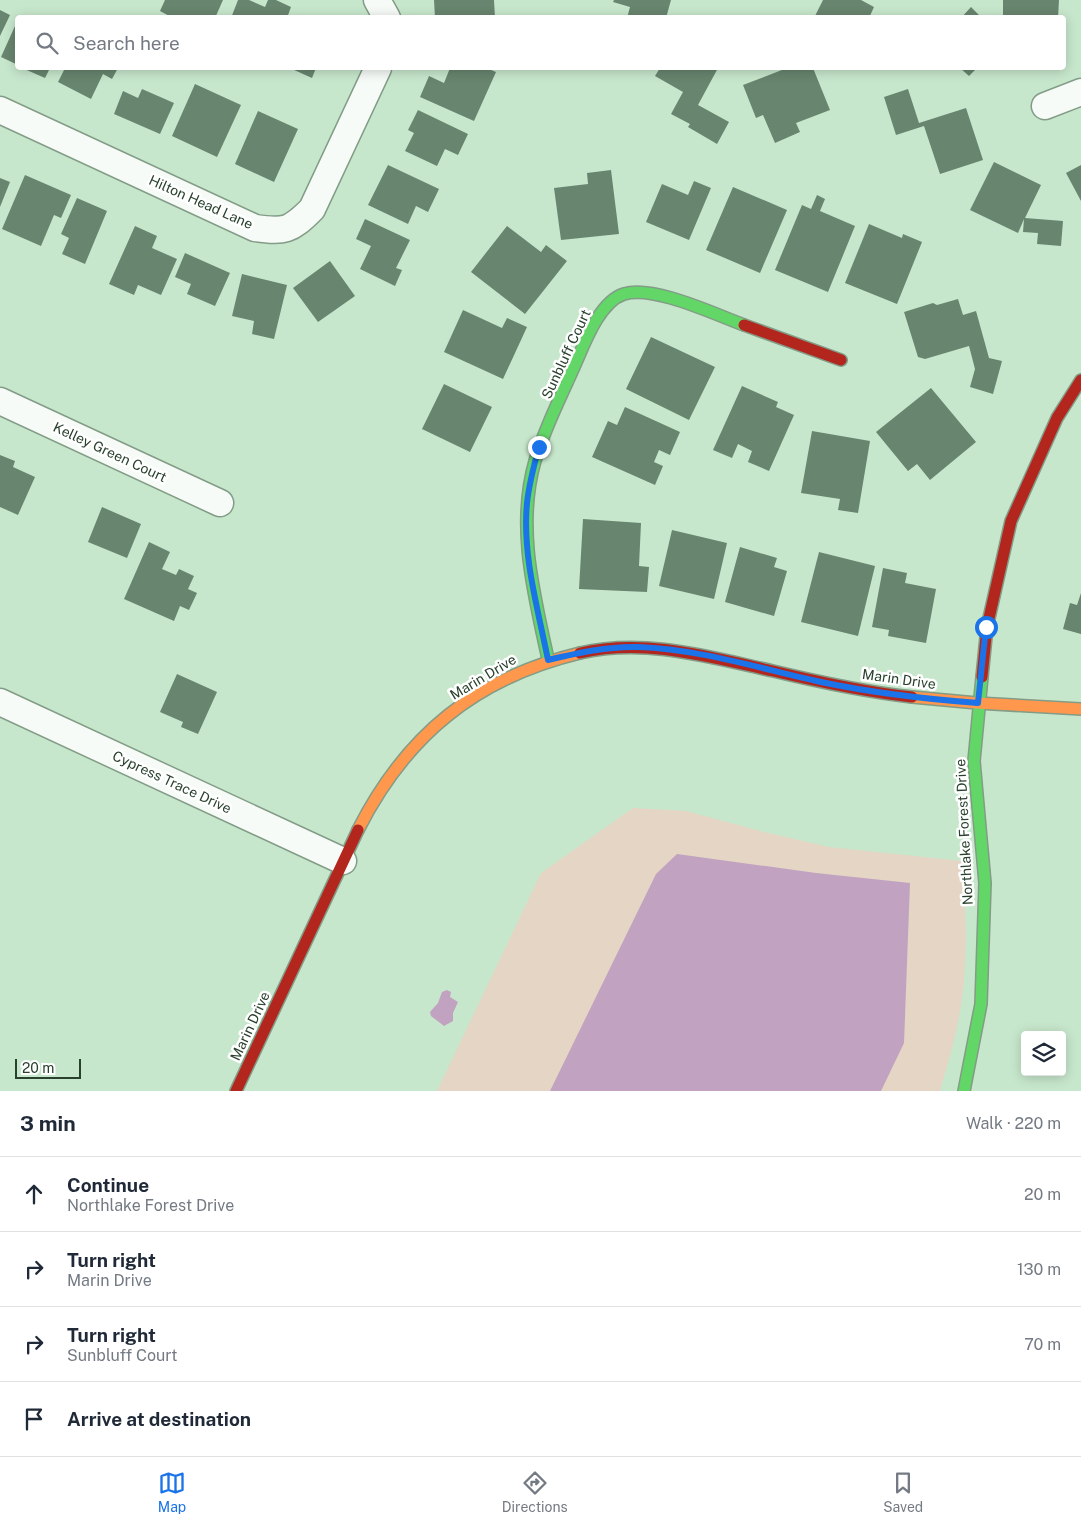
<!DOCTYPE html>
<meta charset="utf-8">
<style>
:root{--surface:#fff;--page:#f2f2f3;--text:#1f2937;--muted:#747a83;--line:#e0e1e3;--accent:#1a73e8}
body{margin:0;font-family:"Public Sans",sans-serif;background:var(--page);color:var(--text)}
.controls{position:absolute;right:15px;bottom:15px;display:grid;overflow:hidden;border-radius:5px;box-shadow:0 2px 12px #0003}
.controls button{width:45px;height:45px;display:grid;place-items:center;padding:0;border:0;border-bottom:1px solid var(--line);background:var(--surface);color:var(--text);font:25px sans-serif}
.scale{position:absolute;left:15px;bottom:12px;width:66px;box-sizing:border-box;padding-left:5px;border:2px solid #29402d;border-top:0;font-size:14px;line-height:18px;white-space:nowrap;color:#29402d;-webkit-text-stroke:4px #fff;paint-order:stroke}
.stop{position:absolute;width:15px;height:15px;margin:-11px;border:4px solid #1a73e8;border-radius:50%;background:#fff}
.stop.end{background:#1a73e8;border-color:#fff;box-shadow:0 1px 5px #0008}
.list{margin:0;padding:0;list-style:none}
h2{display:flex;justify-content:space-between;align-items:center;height:65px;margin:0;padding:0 20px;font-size:21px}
h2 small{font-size:16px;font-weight:400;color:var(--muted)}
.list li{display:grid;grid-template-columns:32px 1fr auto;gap:15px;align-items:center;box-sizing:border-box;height:75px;padding:0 20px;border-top:1px solid var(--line)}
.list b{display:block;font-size:19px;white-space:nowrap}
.list p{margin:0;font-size:16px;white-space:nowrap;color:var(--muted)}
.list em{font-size:16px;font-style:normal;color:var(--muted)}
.icon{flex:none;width:28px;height:28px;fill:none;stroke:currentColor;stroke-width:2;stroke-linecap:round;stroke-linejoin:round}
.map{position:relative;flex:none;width:1081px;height:1091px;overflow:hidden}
.search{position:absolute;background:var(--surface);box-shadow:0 2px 12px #0003;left:15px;right:15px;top:15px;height:55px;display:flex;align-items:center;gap:12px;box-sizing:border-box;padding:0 18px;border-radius:5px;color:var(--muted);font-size:19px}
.sheet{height:365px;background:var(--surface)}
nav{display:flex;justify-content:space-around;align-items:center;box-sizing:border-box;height:70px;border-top:1px solid var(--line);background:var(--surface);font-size:14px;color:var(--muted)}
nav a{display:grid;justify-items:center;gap:2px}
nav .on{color:var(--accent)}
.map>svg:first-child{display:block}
.green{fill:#e4d5c5}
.water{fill:#c1a2c0}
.building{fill:#68856f}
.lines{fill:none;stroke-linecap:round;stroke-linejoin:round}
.street-casing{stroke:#839c87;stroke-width:29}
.fast-casing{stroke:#839c87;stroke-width:14}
.slow-casing{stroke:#839c87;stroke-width:14}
.jam-casing{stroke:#839c87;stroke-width:14}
.street{stroke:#f7fbf7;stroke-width:26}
.fast{stroke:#63d668;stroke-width:11}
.slow{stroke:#ff974d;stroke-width:11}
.jam{stroke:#b3261e;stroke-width:11}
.route{stroke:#1a73e8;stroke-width:6}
.labels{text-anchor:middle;stroke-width:5;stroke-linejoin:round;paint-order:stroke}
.street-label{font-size:14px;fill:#29402d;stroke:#fff}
</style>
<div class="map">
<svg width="1081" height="1091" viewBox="0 0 1081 1091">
<rect width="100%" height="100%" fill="#c7e7cc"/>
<path class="green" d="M633,808l53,3 78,21 65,15 133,14c4,45 6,92 0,137 -4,32 -13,62 -22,93h-503l104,-218z"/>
<path class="water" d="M677,854l139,19 94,10 -6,160 -23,48h-331l106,-217z
M447,990l4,2 -1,5 8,5 -5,11v8l-9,5 -13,-10 -1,-4 8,-9 4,-11z"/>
<path class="building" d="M165,0h58l-8,18h-42l-13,-7z
M238,0h11l16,7 3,-7h8l15,7 -4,11h-56z
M434,0h60l1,18h-60z
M614,0h57l-5,18h-39l3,-11 -17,-5z
M823,0h38l13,7 -5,11h-55z
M1003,0h56l-1,18h-55z
M971,7l11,11h-21z
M0,10l10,5 -10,21z
M15,26l3,1v38l-17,-8z
M22,68h28l-5,10z
M65,68h53l-6,11 -9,-5 -12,25 -33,-17z
M293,68h23l-4,10 -20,-9z
M450,68h36l10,4 -22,49 -54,-24 9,-21 15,7z
M660,68h58l-20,37 31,17 -12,22 -29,-17 2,-3 -19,-10 12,-22 -28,-16z
M787,68h26l17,42 -34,13 4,9 -25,11 -12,-28 -7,3 -13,-33z
M960,68h17l-8,8z
M195,84l46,21 -24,52 -45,-21z
M142,89l32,14 -14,31 -46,-20 9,-23 15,7z
M908,89l11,34 47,-15 17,52 -43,14 -16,-48 -28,9 -12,-38z
M418,110l50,24 -10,21 -13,-6 -8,17 -32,-15 9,-18 -6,-3z
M258,111l40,18 -24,53 -39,-18z
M994,162l47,23 -16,33 38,3 -2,25 -24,-2 1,-11 -15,-1 1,-13 -6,14 -48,-23z
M388,165l51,24 -11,23 -12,-6 -8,18 -40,-19z
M1081,165v36l-15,-28z
M611,170l8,64 -58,6 -7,-52 34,-4 -1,-11z
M25,175l46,20 -10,23 -7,-3 -13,31 -39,-17z
M0,178l10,4 -10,25z
M694,181l17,7 -22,52 -43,-18 16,-38 26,11z
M733,187l54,23 -27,63 -54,-23z
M817,195l8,4 -5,12 35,15 -27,66 -53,-22 27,-65 9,4z
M77,198l30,13 -22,53 -23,-10 7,-16 -8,-4z
M365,219l45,21 -14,28 6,2 -7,16 -35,-17 11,-23 -15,-7z
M869,224l33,14 1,-4 19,8 -25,62 -52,-21z
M135,226l22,10 -5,12 25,11 -16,36 -23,-10 -4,10 -25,-11z
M507,226l34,26 5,-7 21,16 -42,53 -54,-42z
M185,253l45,20 -15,33 -28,-12 4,-10 -16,-7z
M330,261l25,35 -37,26 -25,-34z
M242,274l45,11 -13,54 -22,-5 2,-13 -22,-5z
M958,299l5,16 13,-4 13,47 13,3 -9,33 -23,-7 5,-18 -6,-23 -44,13 -7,-2 -14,-45 29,-9 4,2z
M463,310l39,18 5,-10 20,9 -24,52 -59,-27z
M651,337l64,30 -26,53 -63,-31z
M444,384l48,23 -22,45 -48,-23z
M742,386l36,16 -2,5 18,8 -25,56 -21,-9 4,-11 -14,-7 -6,14 -19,-8z
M931,388l45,54 -46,38 -13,-16 -9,7 -32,-39z
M625,407l55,25 -10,23 -11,-5 -5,12 9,4 -8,19 -63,-28 16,-36 9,4z
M812,431l58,10 -12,72 -20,-3 2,-11 -39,-6z
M0,455l15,6 -2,6 22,10 -17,38 -18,-8z
M102,507l39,17 -14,34 -39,-16z
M583,519l58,4 -2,43 10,1 -2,25 -68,-3z
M672,530l55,13 -13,56 -55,-13z
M149,542l21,10 -8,17 14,6 3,-6 15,7 -6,13 9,4 -8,17 -9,-4 -6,15 -50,-22z
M740,547l37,11 -3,9 13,4 -13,45 -49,-14z
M819,552l56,14 -17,70 -57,-14z
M883,568l24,5 -2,10 31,6 -10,54 -38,-7 1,-6 -17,-3z
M1081,593v41l-18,-5 7,-26 7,2z
M177,674l40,18 -19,42 -17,-7 2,-5 -23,-10z"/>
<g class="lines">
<defs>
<path id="street" d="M377,0l10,18
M1045,106l36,-14
M0,110l255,118c30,4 35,3 57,-19l66,-141
M0,401l220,102
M0,702l343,159"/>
<path id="fast" d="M548,659c-14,-65 -32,-132 -13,-198 10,-35 28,-68 42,-101 9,-21 24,-59 47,-66 30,-9 90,20 120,31
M964,1091l17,-87 4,-121 -11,-122 8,-84"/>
<path id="slow" d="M912,697l65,6 104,6
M358,830c48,-95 118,-152 222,-177"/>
<path id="jam" d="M744,325l97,35
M580,653c65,-15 129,4 193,18 46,11 92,21 139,26
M982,677l5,-50 24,-106 46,-103 24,-38
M236,1091l122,-261"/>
</defs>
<use href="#street" class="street-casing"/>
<use href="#fast" class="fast-casing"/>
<use href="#slow" class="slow-casing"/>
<use href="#jam" class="jam-casing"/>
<use href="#street" class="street"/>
<use href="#fast" class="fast"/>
<use href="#slow" class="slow"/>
<use href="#jam" class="jam"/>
</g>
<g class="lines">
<path class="route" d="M539,447c-5,18 -10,37 -12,56 -5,52 11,106 21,157 30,-7 60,-14 90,-13 62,2 123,22 183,35 52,11 104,17 157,21l8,-76"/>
</g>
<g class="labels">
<g class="street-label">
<text transform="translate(201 202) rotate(24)" y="5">Hilton Head Lane</text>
<text transform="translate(566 354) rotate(-65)" y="5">Sunbluff Court</text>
<text transform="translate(110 452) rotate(25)" y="5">Kelley Green Court</text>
<text transform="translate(483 677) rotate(-31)" y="5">Marin Drive</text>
<text transform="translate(899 679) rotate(8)" y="5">Marin Drive</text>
<text transform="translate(172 782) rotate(25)" y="5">Cypress Trace Drive</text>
<text transform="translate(964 832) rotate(-93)" y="5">Northlake Forest Drive</text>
<text transform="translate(250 1026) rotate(-65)" y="5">Marin Drive</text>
</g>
</g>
</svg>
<div class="controls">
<button><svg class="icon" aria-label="layers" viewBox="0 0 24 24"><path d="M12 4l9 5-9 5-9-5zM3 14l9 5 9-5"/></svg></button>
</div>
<div class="scale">20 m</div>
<div class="stop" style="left:986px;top:627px"></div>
<div class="stop end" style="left:539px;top:447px"></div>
<div class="search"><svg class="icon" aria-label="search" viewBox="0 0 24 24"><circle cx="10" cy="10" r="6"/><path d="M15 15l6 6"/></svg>Search here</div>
</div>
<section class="sheet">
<h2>3 min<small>Walk · 220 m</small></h2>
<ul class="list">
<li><svg class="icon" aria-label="ahead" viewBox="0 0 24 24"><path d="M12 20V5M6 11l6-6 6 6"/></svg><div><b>Continue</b><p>Northlake Forest Drive</p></div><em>20 m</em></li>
<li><svg class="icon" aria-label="right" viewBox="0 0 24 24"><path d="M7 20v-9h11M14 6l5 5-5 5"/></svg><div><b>Turn right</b><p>Marin Drive</p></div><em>130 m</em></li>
<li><svg class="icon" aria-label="right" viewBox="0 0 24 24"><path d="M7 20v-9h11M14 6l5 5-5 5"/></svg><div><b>Turn right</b><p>Sunbluff Court</p></div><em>70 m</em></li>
<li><svg class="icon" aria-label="arrive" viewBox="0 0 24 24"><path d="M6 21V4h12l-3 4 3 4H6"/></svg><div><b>Arrive at destination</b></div></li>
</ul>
</section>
<nav>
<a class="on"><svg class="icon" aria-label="map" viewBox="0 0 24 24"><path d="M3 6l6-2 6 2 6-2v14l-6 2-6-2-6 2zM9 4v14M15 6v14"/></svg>Map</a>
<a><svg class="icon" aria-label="directions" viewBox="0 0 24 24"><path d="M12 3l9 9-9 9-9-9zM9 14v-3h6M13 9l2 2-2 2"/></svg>Directions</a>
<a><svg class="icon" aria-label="saved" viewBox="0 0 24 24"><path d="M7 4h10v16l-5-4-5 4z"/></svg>Saved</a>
</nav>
